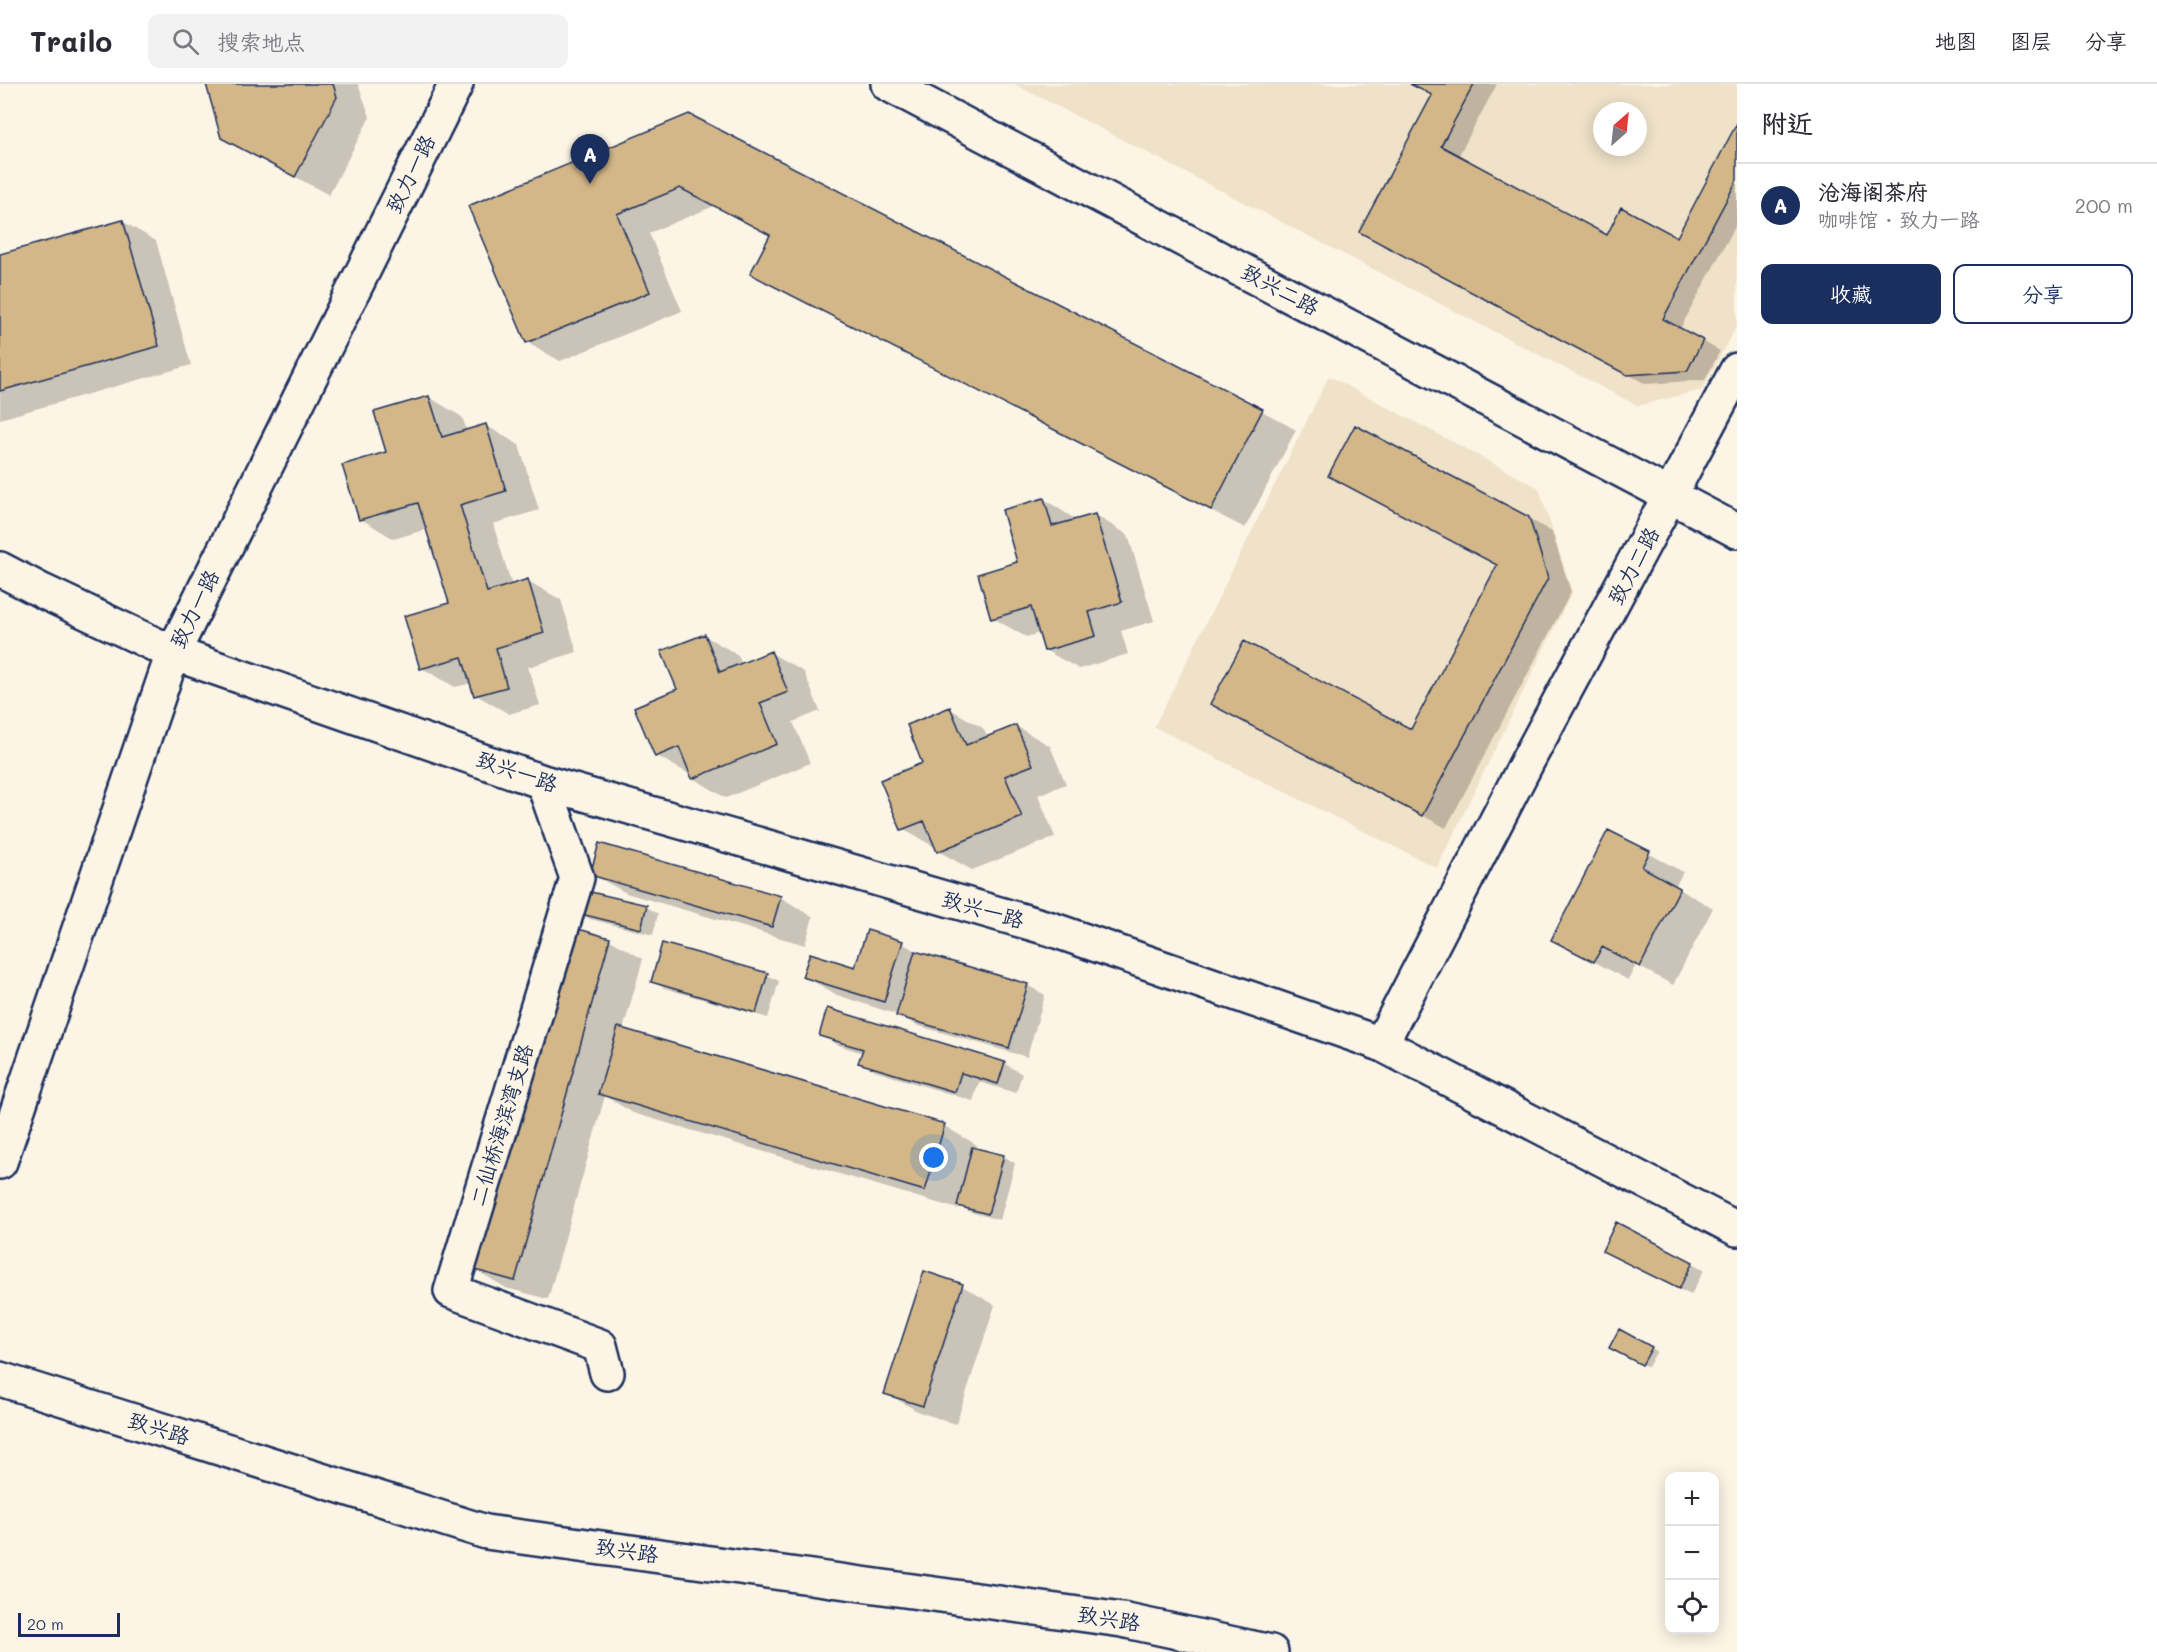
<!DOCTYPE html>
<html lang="zh">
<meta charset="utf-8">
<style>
:root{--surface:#fff;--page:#f2f2f3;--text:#2b2b33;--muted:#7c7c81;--line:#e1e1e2;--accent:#1b2f5e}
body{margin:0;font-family:Mali,"LXGW WenKai TC",sans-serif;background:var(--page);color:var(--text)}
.controls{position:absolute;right:18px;bottom:18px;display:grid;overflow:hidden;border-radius:12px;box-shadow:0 3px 15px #0003}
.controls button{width:54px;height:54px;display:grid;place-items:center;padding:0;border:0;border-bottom:2px solid var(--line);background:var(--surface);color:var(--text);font:30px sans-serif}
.compass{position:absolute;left:1593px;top:18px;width:54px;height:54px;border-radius:50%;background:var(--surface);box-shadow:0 3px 15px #0003;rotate:27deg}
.scale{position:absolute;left:18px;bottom:15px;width:102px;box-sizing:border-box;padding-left:6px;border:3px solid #1b2f5e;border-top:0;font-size:16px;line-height:21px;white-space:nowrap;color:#1b2f5e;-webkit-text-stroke:4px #fcf5e5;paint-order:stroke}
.you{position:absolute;left:934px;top:1074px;width:21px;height:21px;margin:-15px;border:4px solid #fff;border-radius:50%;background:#1a73e8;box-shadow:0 0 0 9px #1a73e833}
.badge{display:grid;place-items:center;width:39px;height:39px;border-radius:50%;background:var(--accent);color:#fff;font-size:20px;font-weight:700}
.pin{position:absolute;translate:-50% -50px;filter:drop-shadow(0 2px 3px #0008)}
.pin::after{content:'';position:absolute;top:32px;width:21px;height:18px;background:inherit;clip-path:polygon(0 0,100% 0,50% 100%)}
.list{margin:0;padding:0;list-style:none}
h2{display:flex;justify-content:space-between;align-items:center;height:78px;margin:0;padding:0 24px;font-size:26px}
h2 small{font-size:20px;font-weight:400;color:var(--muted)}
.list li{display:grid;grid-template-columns:39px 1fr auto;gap:18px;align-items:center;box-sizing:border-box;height:84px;padding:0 24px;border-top:2px solid var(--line)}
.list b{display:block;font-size:22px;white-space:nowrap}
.list p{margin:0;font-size:20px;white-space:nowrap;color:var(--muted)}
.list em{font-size:20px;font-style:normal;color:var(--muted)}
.actions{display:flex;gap:12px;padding:18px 24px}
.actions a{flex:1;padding:14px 0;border:2px solid var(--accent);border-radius:12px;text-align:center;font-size:21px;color:var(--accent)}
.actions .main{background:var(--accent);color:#fff}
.icon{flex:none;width:33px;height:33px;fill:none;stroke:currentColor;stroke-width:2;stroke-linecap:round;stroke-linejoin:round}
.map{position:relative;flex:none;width:1737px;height:1568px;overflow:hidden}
header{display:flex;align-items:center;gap:36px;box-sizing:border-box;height:84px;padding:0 30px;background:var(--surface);border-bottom:2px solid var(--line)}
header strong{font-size:28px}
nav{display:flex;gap:33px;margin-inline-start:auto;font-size:21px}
.search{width:420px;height:54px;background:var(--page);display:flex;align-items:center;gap:15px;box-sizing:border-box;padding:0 21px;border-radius:12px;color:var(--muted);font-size:22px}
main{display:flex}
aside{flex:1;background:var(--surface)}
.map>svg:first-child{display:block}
.built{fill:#f0e2c9;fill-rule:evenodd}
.shadow{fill:#0003}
.building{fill:#d3b788;stroke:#1b2f5e;stroke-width:1.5}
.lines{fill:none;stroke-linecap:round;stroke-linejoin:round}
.minor-casing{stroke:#1b2f5e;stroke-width:38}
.minor{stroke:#fcf5e5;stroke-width:33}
.labels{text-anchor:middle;stroke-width:4.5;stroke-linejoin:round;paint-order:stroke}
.street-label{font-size:21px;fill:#1b2f5e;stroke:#fcf5e5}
</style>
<header>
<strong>Trailo</strong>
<div class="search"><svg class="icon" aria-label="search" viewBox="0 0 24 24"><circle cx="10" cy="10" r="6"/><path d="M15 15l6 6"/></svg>搜索地点</div>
<nav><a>地图</a><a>图层</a><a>分享</a></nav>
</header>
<main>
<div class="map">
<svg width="1737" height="1568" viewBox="0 0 1737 1568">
<rect width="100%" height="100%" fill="#fcf5e5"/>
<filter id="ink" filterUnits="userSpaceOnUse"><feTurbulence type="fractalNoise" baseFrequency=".0167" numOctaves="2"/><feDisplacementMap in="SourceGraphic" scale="12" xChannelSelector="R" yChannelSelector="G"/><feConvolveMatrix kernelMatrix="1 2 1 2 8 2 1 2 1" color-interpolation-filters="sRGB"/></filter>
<g filter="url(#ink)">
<path class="built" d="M1014,0h723v241l-35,65 -64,16zM1602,27h36v36h-36z
M1329,292l210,112 33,104 -135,276 -283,-141z"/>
<path class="shadow" d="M207,0h151l12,33 -41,78 -107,-58z
M1412,0h85l-39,73 149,80 71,2 59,-113v97l-57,106 40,22 -15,29 -59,4 -267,-143 54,-146z
M689,32l573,295 34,19 -51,98 -459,-235 -34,-20 20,-37 -58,-30 -65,27 33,78 -122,50 -33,-19 -57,-135z
M122,137l34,20 35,124 -191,54v-164z
M429,313l33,20 5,14 18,-6 34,20 20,65 -46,14 19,62 16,-5 33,19 16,52 -49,15 12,38 -31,9 -33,-19 -4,-12 -17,4 -33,-19 28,-64 -23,-75 -33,10 -33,-20 27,-66z
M1044,415l34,22 17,-6 33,20 26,86 -33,10 7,23 -49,15 -34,-19 -5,-17 -14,4 -33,-19 26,-55z
M1528,434l24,14 19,60 -125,236 -210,-111 176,14z
M705,552l33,19 4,10 29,-12 33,19 16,39 -27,11 17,41 -84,35 -33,-20 -2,-3 -34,-19 22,-66z
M950,625l33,19 5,10 28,-12 34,20 16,38 -28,11 17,42 -83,33 -34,-19 -1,-3 -35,-19 22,-66z
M1609,748l74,40 -8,15 38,21 -40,77 -37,-20 -8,15 -75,-41z
M592,790l188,23 33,20 -8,28 -179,-52z
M583,807l64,16 11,7 -5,21 -63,-16 -12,-6z
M569,844l41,12 33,19 -20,71 321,96 33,19 -1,4 27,7 12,7 -15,57 -30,-8 -11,-7 -1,4 -325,-96 -28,-17 -57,203 -42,-11 -33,-20z
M902,859l21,12 104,30 18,10 -18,62 -111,-32 -18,-10 -61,-20 -33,-19 52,-7z
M767,891l12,6 -11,37 -104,-30 -11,-6z
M828,926l177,54 17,10 -6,19 -37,-11 -6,19 -95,-29 -18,-10 3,-9 -25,-8 -17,-10z
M1615,1173l77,6 12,7 -13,25z
M962,1202l33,19 -39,119 -37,-12 -33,-19z
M1619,1247l38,20 -9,16 -37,-20z"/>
<path class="building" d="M206,0h127l4,13 -42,80 -74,-39z
M1410,0h64l-33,62 166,89 14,-28 56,30 60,-114v57l-74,139 40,21 -16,31 -60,4 -268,-143 73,-137z
M689,30l574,295 -52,101 -461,-236 20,-39 -90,-47 -63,26 33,78 -124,51 -58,-137z
M123,136l36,126 -159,45v-137z
M429,312l13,41 44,-13 20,67 -46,14 27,87 41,-13 16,54 -48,15 11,39 -33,9 -12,-39 -42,12 -16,-53 45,-13 -31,-100 -59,17 -17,-55 44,-13 -12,-40z
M1355,341l174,92 19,61 -126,238 -212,-112 34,-63 167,88 86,-164 -169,-89z
M1044,414l8,28 43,-12 27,88 -33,10 7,24 -52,15 -13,-44 -40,12 -13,-45 39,-12 -15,-52z
M705,550l15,38 51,-21 17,41 -28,11 17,41 -85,35 -13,-32 -24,10 -21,-50 43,-18 -16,-38z
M950,623l16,38 50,-20 17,40 -28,11 17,41 -85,35 -13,-31 -23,9 -21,-50 42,-17 -15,-38z
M1608,746l42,21 -8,16 38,21 -40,79 -38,-20 -8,15 -43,-22z
M599,759l182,53 -9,31 -182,-52z
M582,806l65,15 -6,24 -64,-16z
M568,842l42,12 -95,343 -44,-12z
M867,846l36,11 -19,61 -82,-25 8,-24 45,14z
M662,859l106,30 -12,40 -105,-31z
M915,867l113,33 -19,64 -113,-32z
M827,924l178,54 -7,22 -37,-11 -6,19 -97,-29 5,-14 -44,-13z
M618,943l327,97 -20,67 -327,-97z
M972,1063l32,8 -16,59 -31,-8z
M1616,1138l77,40 -14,27 -77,-38z
M924,1187l39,13 -40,122 -39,-12z
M1619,1245l33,18 -10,18 -33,-17z"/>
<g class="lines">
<defs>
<path id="minor" d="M888,0l849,447
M0,485l42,22 131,62 370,129 508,147 330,115 356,185
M543,698l34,96 -126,413 149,55 7,27
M1381,960l147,-284 209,-390
M0,1078l173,-509 283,-569
M0,1295l486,153 636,88 149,32"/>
</defs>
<use href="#minor" class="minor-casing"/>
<use href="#minor" class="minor"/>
</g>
</g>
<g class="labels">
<g class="street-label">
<text transform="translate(411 90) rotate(-64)" y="7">致力一路</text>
<text transform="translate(1280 206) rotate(28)" y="7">致兴二路</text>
<text transform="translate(1634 482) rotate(-62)" y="7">致力二路</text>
<text transform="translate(195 525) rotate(-64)" y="7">致力一路</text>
<text transform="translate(517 688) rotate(19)" y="7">致兴一路</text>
<text transform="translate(983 826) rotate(16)" y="7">致兴一路</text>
<text transform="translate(502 1041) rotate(-73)" y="7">二仙桥海滨湾支路</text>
<text transform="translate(159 1345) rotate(17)" y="7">致兴路</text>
<text transform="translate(627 1467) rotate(8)" y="7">致兴路</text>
<text transform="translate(1109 1535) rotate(9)" y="7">致兴路</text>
</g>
</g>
</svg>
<div class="controls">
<button>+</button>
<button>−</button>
<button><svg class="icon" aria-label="locate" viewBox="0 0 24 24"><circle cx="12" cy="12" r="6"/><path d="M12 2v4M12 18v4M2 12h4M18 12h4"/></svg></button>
</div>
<svg class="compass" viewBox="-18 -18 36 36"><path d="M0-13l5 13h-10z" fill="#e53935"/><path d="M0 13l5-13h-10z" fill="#7c7c81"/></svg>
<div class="scale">20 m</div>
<div class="you"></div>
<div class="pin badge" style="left:590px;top:100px">A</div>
</div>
<aside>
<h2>附近<small></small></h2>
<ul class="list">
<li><span class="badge">A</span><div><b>沧海阁茶府</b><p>咖啡馆 · 致力一路</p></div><em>200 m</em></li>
</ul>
<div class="actions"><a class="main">收藏</a><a>分享</a></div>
</aside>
</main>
